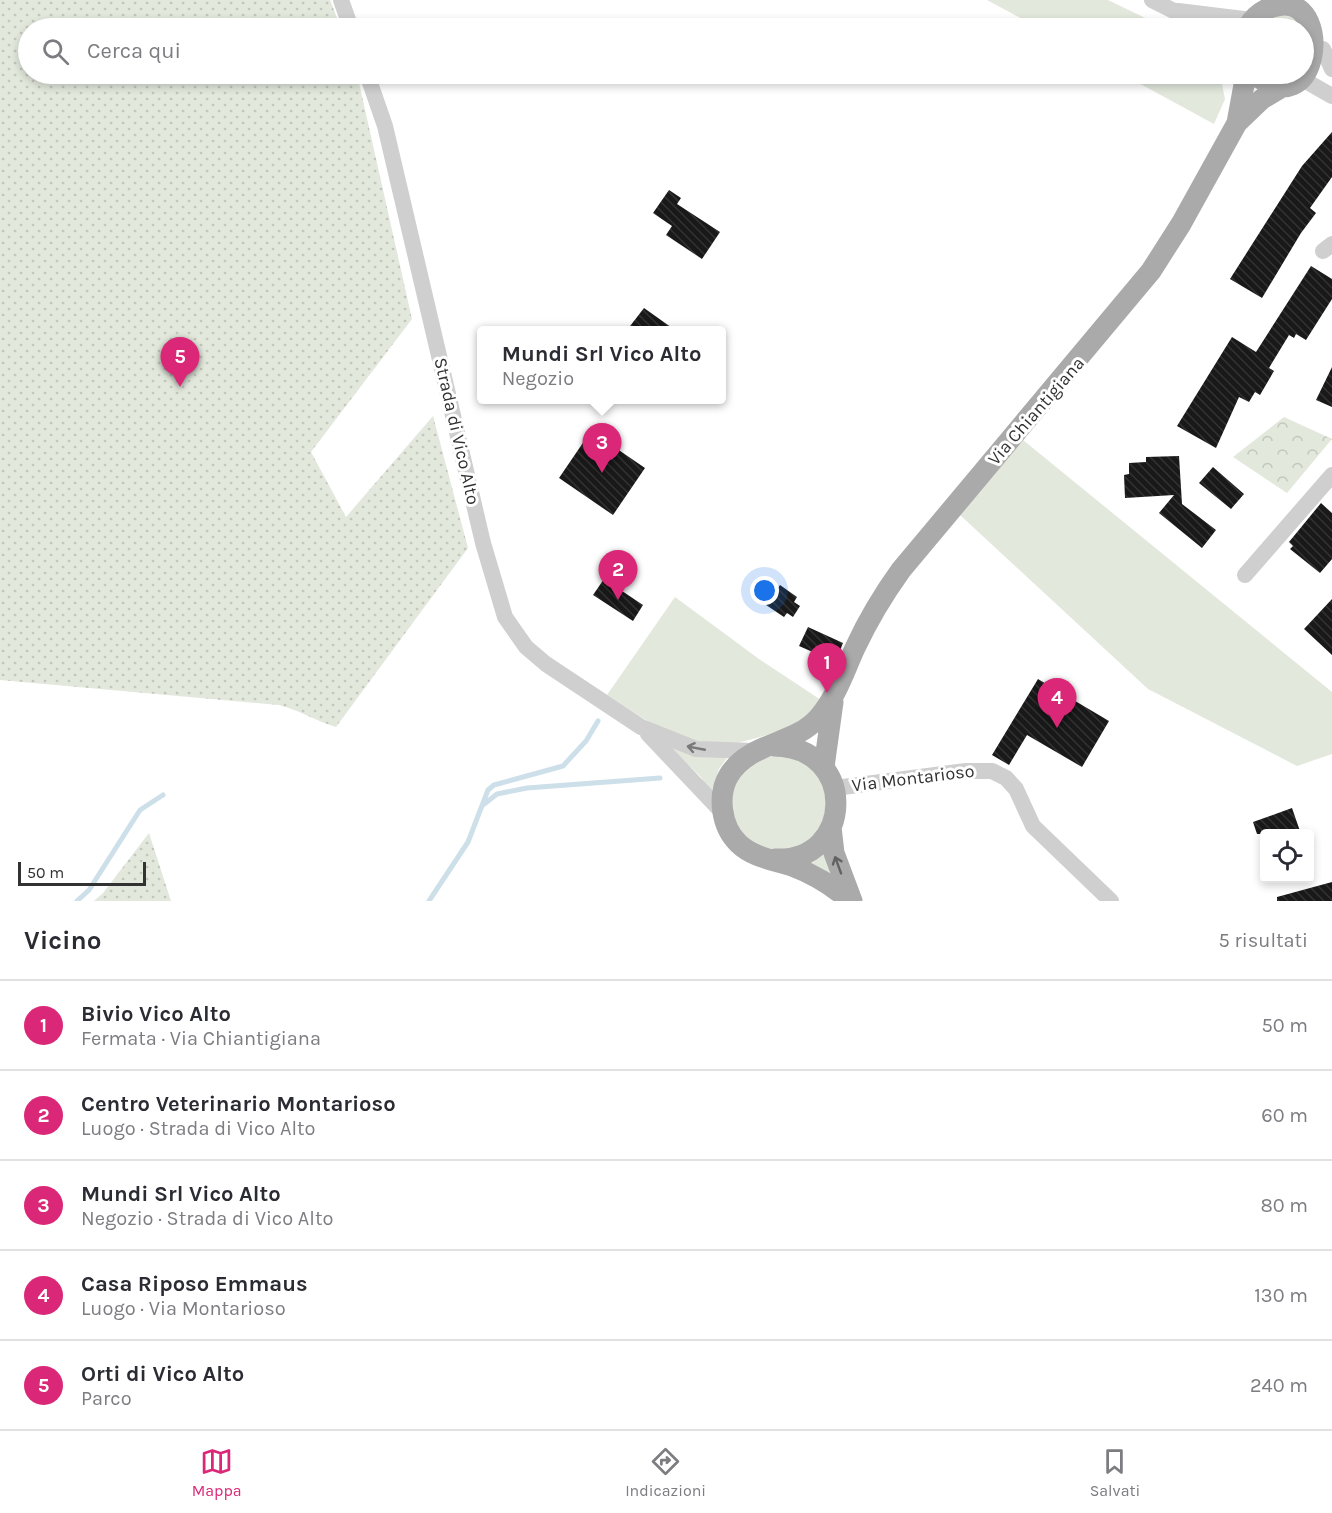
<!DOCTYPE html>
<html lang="it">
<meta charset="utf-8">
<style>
:root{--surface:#fff;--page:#f7f7f7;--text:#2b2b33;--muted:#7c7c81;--line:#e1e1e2;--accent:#db2777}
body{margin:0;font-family:Karla,sans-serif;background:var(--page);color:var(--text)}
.controls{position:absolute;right:18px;bottom:18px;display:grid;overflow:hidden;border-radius:6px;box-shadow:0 3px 9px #0003}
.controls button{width:54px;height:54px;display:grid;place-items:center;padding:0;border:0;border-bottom:2px solid var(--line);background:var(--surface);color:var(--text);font:30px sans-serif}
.scale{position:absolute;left:18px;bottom:15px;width:128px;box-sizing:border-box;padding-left:6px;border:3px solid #323232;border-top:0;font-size:16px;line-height:21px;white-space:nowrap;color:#323232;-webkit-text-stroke:4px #fff;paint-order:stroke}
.you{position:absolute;left:765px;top:591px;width:21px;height:21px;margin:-15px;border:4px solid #fff;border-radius:50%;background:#1a73e8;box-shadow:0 0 0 9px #1a73e833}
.badge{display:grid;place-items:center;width:39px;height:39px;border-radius:50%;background:var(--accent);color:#fff;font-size:20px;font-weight:700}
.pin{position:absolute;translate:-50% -50px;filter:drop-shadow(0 2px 3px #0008)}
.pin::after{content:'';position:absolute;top:32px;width:21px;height:18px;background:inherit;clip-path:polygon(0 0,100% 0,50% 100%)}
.popup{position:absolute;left:477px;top:326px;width:249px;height:78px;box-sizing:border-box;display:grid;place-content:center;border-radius:6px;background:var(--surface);filter:drop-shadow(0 2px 4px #0005);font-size:20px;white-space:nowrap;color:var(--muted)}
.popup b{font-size:22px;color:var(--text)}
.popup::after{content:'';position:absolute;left:50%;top:100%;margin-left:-12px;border:12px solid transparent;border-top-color:var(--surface)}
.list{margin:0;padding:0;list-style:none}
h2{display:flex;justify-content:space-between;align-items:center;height:78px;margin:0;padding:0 24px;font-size:26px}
h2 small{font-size:20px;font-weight:400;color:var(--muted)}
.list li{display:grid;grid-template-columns:39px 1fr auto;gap:18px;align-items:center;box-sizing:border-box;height:90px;padding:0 24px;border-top:2px solid var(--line)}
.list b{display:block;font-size:22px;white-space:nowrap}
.list p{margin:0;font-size:20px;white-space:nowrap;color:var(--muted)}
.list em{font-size:20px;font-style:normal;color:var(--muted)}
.icon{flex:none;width:33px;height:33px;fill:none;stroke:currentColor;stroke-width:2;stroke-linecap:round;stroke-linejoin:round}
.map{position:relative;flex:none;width:1332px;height:901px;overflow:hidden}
.search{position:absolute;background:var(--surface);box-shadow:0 3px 9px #0003;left:18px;right:18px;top:18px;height:66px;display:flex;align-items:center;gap:15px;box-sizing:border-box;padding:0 21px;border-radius:33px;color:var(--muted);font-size:22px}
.sheet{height:528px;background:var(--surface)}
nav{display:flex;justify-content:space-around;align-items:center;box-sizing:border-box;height:84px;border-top:2px solid var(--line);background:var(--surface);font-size:16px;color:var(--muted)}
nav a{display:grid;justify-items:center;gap:3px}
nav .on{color:var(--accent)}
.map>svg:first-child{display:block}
.grass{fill:#e2e8dc}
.park{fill:url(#park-crowns)}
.garden{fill:url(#garden-dots)}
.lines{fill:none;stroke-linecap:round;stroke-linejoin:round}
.stream{stroke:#cddfe9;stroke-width:5}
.building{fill:url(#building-back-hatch)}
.minor{stroke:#cfcfcf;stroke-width:16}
.major{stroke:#aaa;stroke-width:21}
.oneway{stroke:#797979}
.oneway2{stroke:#626262}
.labels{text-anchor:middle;stroke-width:6;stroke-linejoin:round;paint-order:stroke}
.street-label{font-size:18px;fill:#323232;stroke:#fff}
</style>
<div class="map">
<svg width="1332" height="901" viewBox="0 0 1332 901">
<defs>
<pattern id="park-crowns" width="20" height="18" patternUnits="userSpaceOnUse" patternTransform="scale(1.5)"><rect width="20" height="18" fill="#e2e8dc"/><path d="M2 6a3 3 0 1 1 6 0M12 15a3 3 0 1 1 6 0" fill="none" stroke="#c2c7bd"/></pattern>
<pattern id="garden-dots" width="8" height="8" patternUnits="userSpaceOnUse" patternTransform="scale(1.5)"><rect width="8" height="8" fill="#e2e8dc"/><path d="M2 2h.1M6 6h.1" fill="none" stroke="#c2c7bd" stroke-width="1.8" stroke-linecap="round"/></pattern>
<pattern id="building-back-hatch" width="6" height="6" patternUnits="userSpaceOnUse" patternTransform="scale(1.5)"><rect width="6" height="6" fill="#191919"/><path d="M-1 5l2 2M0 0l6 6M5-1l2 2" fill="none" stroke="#323232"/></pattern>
</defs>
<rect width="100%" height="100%" fill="#fff"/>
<path class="grass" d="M987,0h121l58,28h-127z
M1289,14l15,14h-47l11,-11z
M1122,74h98l5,25 -11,25z
M1023,440l309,252v62l-35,12 -149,-77 -188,-174z
M675,597l84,62 62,41c-17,22 -34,29 -61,37 -12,3 -24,7 -36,8 -43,3 -82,-28 -117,-50z
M672,745l55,13 -8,11 -8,25 -10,-17 -29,-28z
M732 803a47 47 0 1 1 94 0a47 47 0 1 1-94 0Z
M826,850l16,37 -39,-21 11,-5z"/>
<path class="park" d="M1284,417l48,22 -45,54 -54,-36z"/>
<path class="garden" d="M0,0h330l11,28h-313v46h329l55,245 -101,133 35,65 87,-101 35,132 -132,179c-20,-6 -37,-17 -57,-22l-279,-25z
M149,833l22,68h-77l9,-8z"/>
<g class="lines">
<path class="stream" d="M483,805l14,-11 30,-6 133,-10
M77,901l12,-11 51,-80 23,-15
M429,901l39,-59 20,-52 6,-5 69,-19 23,-25 12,-20"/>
</g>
<path class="building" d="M1332,132v45l-22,31 6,5 -15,20 -39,65 -32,-19 72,-113z
M669,190l12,8 -4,6 43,28 -18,27 -36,-24 6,-9 -19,-13z
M1311,266l21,13v20l-26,41 -10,-6 -2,4 -5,-3 -20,33 5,3 -14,24 -5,-3 -6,10 -10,-5 -23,51 -39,-22 55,-89 24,15z
M644,308l31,22h-48z
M1332,367v40l-16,-7z
M591,431l54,37 -32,47 -54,-37z
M1179,456l3,48 34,26 -14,18 -43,-35 15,-18 -49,3 -1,-23 5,-1v-11l17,-1v-5z
M1213,467l31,27 -13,15 -32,-26z
M1321,503l11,10v46l-12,14 -30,-24 3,-3 -4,-4z
M604,579l39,26 -10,16 -40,-26z
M780,585l17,12 -3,5 6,4 -7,11 -6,-4 -3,4 -18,-12z
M1332,599v56l-28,-26z
M808,627l35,16 -11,27 -21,-10 4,-7 -16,-7z
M1038,679l71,42 -27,46 -55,-32 -18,30 -17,-10z
M1292,808l9,26h-44l-4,-12z
M1332,882v19h-55v-4z"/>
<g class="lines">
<path class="minor" d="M341,0l10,28
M1152,0l56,28
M1178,11l74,9
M1323,49l9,20
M367,74l18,52 98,417 22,74 21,30 20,17 95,63 55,22 59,2
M1304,80l28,16
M1323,251l9,-7
M1245,575l87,-100
M648,734l74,78
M835,788l131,-17h26l14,7 10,11 17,37 78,75"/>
<path class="major" d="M1247,28c8,-14 20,-22 37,-23 48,-2 35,121 -30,69
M1237,123l25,-24 22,-13
M773,746c86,0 81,117 2,113
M824,767l9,-65
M831,827l3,26 18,48
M850,901c-17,-15 -37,-27 -58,-35 -19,-6 -40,-9 -54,-23 -17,-17 -21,-48 -9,-68 21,-34 65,-29 90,-58 17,-20 25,-45 36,-69 13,-28 28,-53 46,-78l250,-299 30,-47 56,-101 9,-49"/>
</g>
<defs><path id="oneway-shaft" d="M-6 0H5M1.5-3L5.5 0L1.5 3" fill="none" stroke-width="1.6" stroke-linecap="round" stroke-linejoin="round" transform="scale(1.5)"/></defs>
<use class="oneway" href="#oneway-shaft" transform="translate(696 748) rotate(-169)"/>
<use class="oneway2" href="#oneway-shaft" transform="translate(838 865) rotate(-110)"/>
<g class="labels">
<g class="street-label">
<text transform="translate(1036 411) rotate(-49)" y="6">Via Chiantigiana</text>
<text transform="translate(457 431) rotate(77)" y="6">Strada di Vico Alto</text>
<text transform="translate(913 778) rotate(-7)" y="6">Via Montarioso</text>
</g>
</g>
</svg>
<div class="controls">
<button><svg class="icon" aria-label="locate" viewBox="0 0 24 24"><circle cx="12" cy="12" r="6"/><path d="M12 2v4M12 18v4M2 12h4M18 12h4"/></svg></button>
</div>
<div class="scale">50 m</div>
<div class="you"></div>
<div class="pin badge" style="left:827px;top:693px">1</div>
<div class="pin badge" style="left:618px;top:600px">2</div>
<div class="pin badge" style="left:602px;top:473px">3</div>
<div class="popup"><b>Mundi Srl Vico Alto</b>Negozio</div>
<div class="pin badge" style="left:1057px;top:728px">4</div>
<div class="pin badge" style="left:180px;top:387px">5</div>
<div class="search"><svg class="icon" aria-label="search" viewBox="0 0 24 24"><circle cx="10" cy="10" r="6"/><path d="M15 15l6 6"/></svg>Cerca qui</div>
</div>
<section class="sheet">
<h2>Vicino<small>5 risultati</small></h2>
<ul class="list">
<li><span class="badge">1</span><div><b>Bivio Vico Alto</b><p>Fermata · Via Chiantigiana</p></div><em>50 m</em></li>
<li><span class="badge">2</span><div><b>Centro Veterinario Montarioso</b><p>Luogo · Strada di Vico Alto</p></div><em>60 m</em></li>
<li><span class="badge">3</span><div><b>Mundi Srl Vico Alto</b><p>Negozio · Strada di Vico Alto</p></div><em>80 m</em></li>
<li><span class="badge">4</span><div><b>Casa Riposo Emmaus</b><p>Luogo · Via Montarioso</p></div><em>130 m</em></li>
<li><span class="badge">5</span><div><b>Orti di Vico Alto</b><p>Parco</p></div><em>240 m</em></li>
</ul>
</section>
<nav>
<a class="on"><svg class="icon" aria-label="map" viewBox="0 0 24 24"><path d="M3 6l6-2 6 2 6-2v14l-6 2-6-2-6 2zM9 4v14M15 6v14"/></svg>Mappa</a>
<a><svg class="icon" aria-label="directions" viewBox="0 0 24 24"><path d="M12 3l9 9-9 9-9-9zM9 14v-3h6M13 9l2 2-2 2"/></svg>Indicazioni</a>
<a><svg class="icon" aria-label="saved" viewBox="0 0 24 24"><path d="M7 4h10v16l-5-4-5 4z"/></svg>Salvati</a>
</nav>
